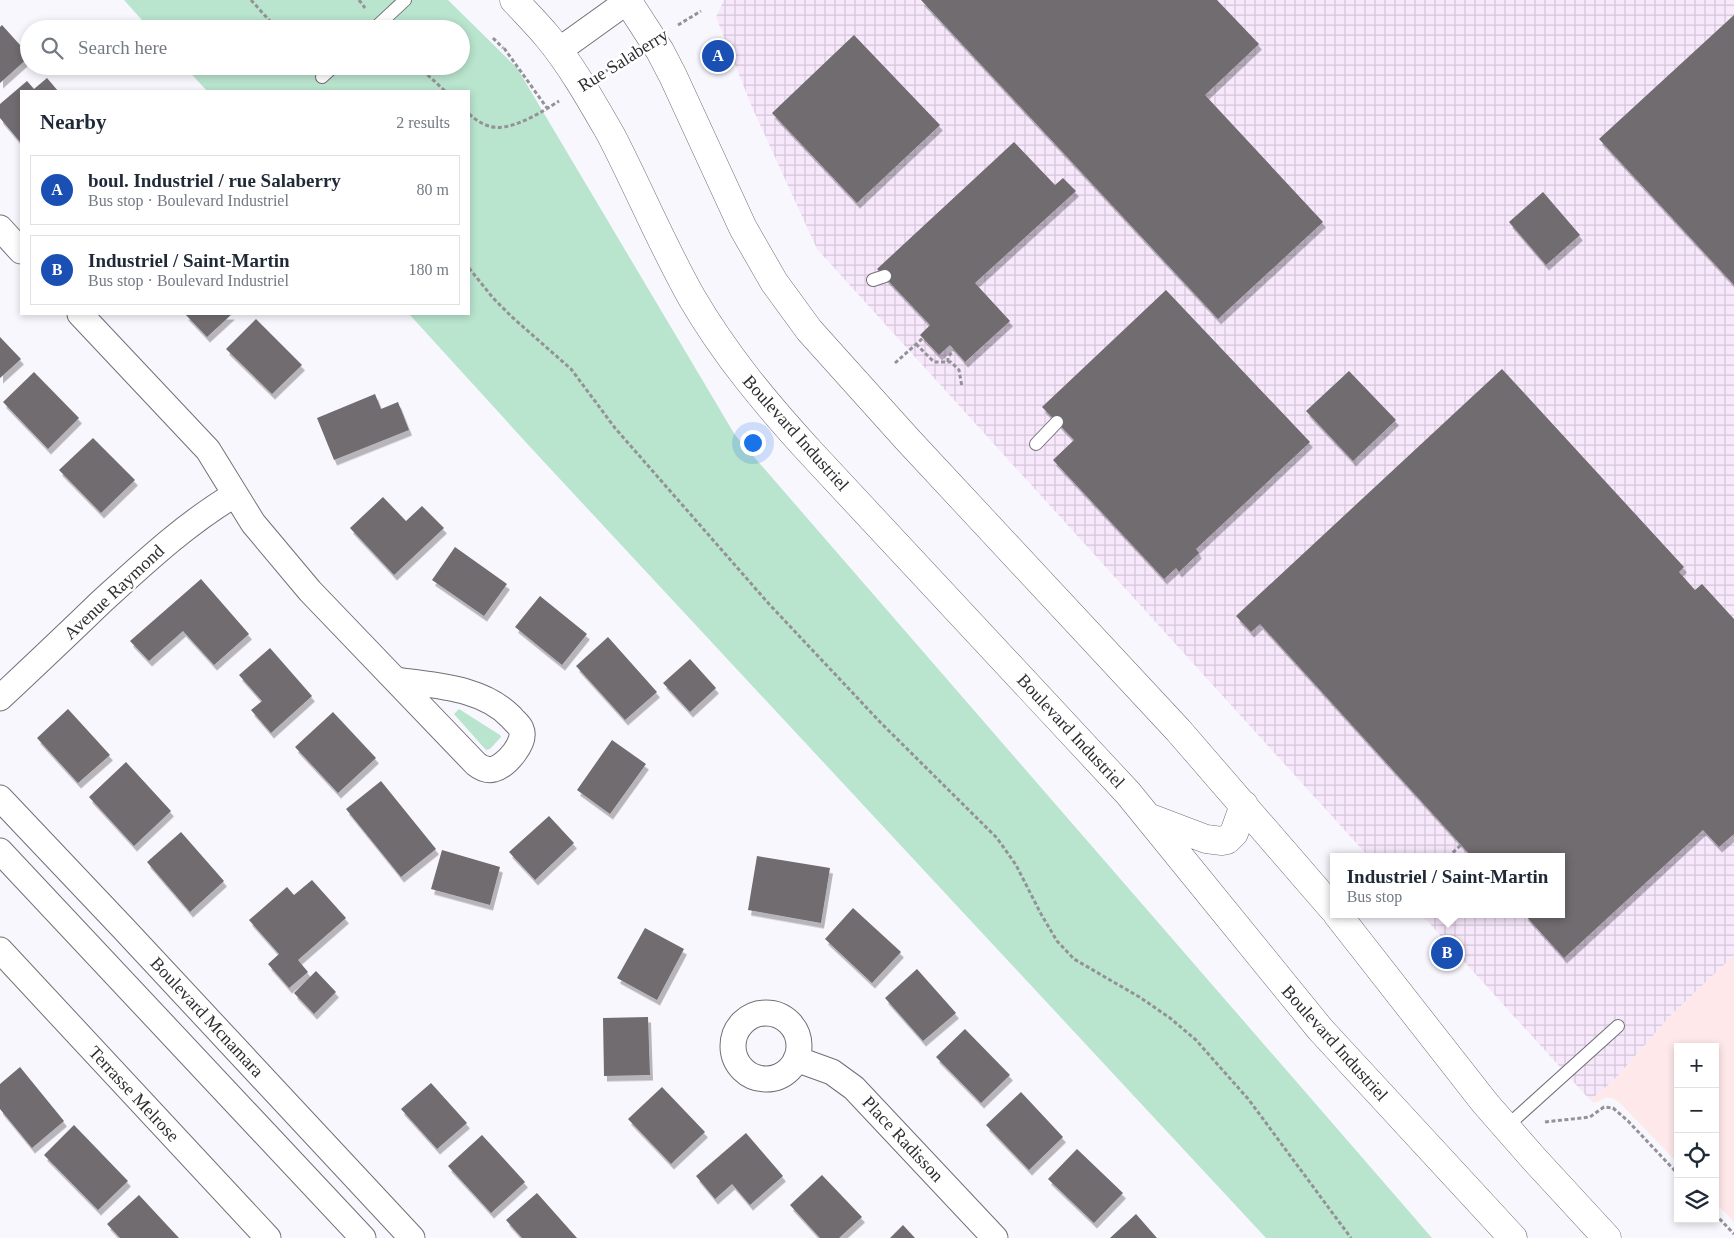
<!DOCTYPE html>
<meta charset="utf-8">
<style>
:root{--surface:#fff;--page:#f2f2f3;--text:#1f2937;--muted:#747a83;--line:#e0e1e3;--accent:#357d83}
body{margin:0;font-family:"Times New Roman",serif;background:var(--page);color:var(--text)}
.controls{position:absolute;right:15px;bottom:15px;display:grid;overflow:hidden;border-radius:0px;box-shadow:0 2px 8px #0003}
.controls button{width:45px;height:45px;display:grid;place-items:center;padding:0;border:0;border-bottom:1px solid var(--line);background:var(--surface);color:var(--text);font:25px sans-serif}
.you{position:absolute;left:752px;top:442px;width:18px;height:18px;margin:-12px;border:4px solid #fff;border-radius:50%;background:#1a73e8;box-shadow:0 0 0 8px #1a73e833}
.badge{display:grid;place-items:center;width:32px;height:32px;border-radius:50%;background:var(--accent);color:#fff;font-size:16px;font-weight:700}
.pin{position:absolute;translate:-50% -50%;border:2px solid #fff;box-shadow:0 1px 5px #0006}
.popup{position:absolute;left:1330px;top:853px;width:235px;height:65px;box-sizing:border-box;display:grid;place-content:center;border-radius:0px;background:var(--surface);filter:drop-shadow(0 1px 4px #0005);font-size:16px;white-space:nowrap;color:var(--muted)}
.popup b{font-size:19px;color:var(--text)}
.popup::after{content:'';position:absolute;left:50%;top:100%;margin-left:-10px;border:10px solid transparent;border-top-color:var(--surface)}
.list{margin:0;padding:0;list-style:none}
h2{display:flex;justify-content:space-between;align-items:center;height:65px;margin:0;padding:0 20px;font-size:21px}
h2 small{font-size:16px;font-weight:400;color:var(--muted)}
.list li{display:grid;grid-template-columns:32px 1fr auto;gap:15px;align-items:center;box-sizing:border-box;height:70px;margin:0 10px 10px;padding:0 10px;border:1px solid var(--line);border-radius:0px}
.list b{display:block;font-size:19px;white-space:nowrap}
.list p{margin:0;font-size:16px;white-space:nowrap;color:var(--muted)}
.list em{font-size:16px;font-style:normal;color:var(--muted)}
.icon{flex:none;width:28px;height:28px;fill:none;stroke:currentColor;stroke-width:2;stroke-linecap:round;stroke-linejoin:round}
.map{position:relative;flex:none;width:1734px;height:1238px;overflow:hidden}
.search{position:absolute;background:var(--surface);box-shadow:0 2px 8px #0003;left:20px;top:20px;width:450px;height:55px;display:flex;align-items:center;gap:12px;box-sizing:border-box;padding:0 18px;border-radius:28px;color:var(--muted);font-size:19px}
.panel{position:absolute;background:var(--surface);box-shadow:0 2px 8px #0003;left:20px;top:90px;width:450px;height:225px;border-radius:0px}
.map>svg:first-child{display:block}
.commercial{fill:#fee8ea}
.industrial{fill:url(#industrial-grid)}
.grass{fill:#b9e4ce}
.building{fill:#716c70;filter:url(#shadow)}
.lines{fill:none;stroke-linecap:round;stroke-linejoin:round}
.service-casing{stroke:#727076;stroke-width:14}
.minor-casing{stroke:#727076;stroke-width:27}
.tertiary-casing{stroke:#727076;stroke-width:29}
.path{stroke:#949297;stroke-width:3;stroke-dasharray:4 2.5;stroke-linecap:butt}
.service{stroke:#fff;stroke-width:12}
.minor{stroke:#fff;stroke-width:25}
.tertiary{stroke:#fff;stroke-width:28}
.labels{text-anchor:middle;stroke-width:5;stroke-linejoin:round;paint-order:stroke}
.street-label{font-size:18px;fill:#2e2d30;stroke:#fff}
</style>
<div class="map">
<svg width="1734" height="1238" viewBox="0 0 1734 1238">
<defs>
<pattern id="industrial-grid" width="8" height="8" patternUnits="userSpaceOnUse" patternTransform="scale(1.25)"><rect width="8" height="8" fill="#f7e8fc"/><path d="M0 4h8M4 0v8" fill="none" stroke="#d4c7d8"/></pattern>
<filter id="shadow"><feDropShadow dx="3" dy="5.5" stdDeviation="0" flood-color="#0004"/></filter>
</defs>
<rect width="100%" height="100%" fill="#f9f7fe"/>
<path class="commercial" d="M1734,955v267l-19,-20v-155h-37v116l-59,-61 -7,-4h-7l-11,5 -4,-3 23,-19 57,-65z"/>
<path class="industrial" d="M724,0h1010v955l-64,61 -57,65 -23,19 -169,-186h140v-57h-192l-552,-608 -65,-142 -36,-90z"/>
<path class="grass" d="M124,0h324l69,68 218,367 697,803h-166l-734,-789 -123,-135h60v-223h-262l-23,-25h277v-37h-311z
M459,709l41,26 1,2 -11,12 -4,1 -32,-36z"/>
<path class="building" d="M921,0h296l42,44 -54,51 118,127 -105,97z
M1734,15v270l-135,-146z
M2,25l27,30v2l-29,26v-56z
M854,35l86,90 -83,78 -85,-90z
M47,78l11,13h-37v52l-21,-25v-14l27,-23 7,8z
M1014,142l41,43 8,-7 13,13 -101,92 35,38 -45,41 -15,-17 -11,10 -19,-20 10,-10 -53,-56z
M1543,192l37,43 -34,30 -37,-43z
M1166,290l144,152 -114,107 3,4 -20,19 -3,-4 -12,11 -111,-119 21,-20 -32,-33z
M185,314h47l-25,23z
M256,319l46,46 -30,29 -46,-45z
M0,337l21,22 -21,19z
M1502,369l182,198 -5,5 16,18 7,-6 32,35v215l-15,13 -16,-17 -139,128 -40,-44h37v-57h-89l-212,-233 -9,8 -15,-16z
M1349,371l47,49 -43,41 -47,-50z
M34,372l45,46 -31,31 -45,-47z
M375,394l6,15 17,-7 11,28 -75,30 -17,-42z
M93,438l42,42 -34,33 -42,-43z
M383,497l23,24 16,-15 22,22 -50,47 -44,-47z
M455,547l52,37 -23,32 -52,-36z
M201,579l48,55 -35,31 -31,-34 -34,30 -19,-20z
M540,596l47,38 -25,31 -47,-38z
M608,637l49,55 -32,28 -49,-54z
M270,648l42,48 -41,37 -20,-23 11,-9 -23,-26z
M690,659l26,29 -26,24 -27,-29z
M68,709l42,46 -32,28 -41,-45z
M333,712l43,46 -38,35 -43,-46z
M612,740l34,24 -36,50 -33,-24z
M126,762l45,49 -37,35 -45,-49z
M381,781l55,68 -35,28 -55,-68z
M549,816l25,27 -39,37 -26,-28z
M181,832l43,49 -34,31 -43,-50z
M442,850l58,17 -10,38 -59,-16z
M757,856l73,12 -9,55 -73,-13z
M312,880l34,38 -48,42 10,12 -19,16 -21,-24 11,-10 -30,-34 38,-33 7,8z
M853,908l48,44 -29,31 -47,-44z
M645,928l39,21 -27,51 -40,-22z
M917,969l39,44 -33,28 -38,-43z
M316,971l20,21 -22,22 -20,-21z
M648,1017l2,58 -46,1 -1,-58z
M965,1029l45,46 -29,28 -45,-46z
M20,1067l44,54 -32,27 -32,-39v-25z
M431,1083l36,40 -30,26 -36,-40z
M662,1087l43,45 -34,32 -43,-45z
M1021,1092l42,45 -34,33 -43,-45z
M74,1125l54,56 -30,29 -54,-55z
M746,1133l37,43 -33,29 -18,-21 -17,15 -19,-23z
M482,1135l43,47 -34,31 -43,-47z
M1077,1149l46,44 -29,30 -46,-44z
M822,1175l40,42 -23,21h-19l-30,-33z
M537,1193l40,45h-55l-16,-18z
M139,1195l40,43h-59l-13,-14z
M1136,1214l21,24h-47z
M903,1225l12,13h-25z"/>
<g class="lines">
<defs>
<path id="service" d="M374,29l31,-29
M322,77l12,-11
M873,280l12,-4
M1036,444l21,-22
M1506,1127l112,-101"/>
<path id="minor" d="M558,51l71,-51
M0,228l21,23
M80,314l128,136 45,73 57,68 166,173c5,4 11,7 18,5 12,-3 33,-27 27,-40 -2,-5 -7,-8 -10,-12 -29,-30 -76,-31 -114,-37
M0,698c33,-31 67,-63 100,-95 43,-39 84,-78 134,-108
M0,798l124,131 288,309
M0,851l363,387
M0,950l268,288
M733 1046a33 33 0 1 1 66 0a33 33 0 1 1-66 0Z
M796,1059l36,13 22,16 141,150"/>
<path id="tertiary" d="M514,0c11,12 23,24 33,36 25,30 45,66 64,99 28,54 51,110 81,163 34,58 75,107 120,156l316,339 192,236 193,209
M627,0l33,51 13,25 70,152 31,54 35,48 98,109 271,291 155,179
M1148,817l58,22 16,2 5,-1 7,-7 10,-28
M1337,914l148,189 50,57 72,78"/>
</defs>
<use href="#service" class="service-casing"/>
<use href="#minor" class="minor-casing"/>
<use href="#tertiary" class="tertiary-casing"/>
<path class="path" d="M251,0l26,29
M359,0l6,8
M678,25l23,-14
M493,38l10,10
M504,48l43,60
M418,66l27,25
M606,71l22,-14
M469,114c6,5 12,10 20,12 20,7 53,-14 70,-25
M469,268l24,30 19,19 59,52 44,59 154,176 112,119 116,115 19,27 25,49 16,27 17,18 67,39 29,20 26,22 53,60 102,138
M916,344l18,18h17l8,8 3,17
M948,362v-5l6,-7
M895,363l28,-25
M1448,857l13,-12
M1545,1122l45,-5 14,-10 9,1 15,13 50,53
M1715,1214l19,20"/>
<use href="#service" class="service"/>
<use href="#minor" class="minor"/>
<use href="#tertiary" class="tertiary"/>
</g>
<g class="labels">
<g class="street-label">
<text transform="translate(623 60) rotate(-32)" y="6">Rue Salaberry</text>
<text transform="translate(796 433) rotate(48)" y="6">Boulevard Industriel</text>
<text transform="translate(114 592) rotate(-43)" y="6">Avenue Raymond</text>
<text transform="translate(1071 731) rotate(47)" y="6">Boulevard Industriel</text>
<text transform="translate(207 1017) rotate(47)" y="6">Boulevard Mcnamara</text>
<text transform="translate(1335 1043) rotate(48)" y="6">Boulevard Industriel</text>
<text transform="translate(134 1094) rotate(47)" y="6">Terrasse Melrose</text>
<text transform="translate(903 1139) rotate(47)" y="6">Place Radisson</text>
</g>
</g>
</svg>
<div class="controls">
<button>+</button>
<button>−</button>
<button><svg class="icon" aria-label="locate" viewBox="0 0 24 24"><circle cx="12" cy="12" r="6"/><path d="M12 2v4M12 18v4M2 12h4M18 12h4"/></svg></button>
<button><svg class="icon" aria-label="layers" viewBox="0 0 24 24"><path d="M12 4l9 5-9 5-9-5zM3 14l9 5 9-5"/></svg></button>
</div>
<div class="you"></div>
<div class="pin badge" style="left:718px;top:56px;background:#1a4fb4">A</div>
<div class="pin badge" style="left:1447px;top:953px;background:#1a4fb4">B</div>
<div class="popup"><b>Industriel / Saint-Martin</b>Bus stop</div>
<div class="search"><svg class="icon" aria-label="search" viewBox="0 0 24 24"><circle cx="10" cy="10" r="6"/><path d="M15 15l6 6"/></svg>Search here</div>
<section class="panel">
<h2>Nearby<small>2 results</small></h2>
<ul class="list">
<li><span class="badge" style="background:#1a4fb4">A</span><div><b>boul. Industriel / rue Salaberry</b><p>Bus stop · Boulevard Industriel</p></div><em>80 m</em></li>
<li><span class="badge" style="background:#1a4fb4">B</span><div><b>Industriel / Saint-Martin</b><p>Bus stop · Boulevard Industriel</p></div><em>180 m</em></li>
</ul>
</section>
</div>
